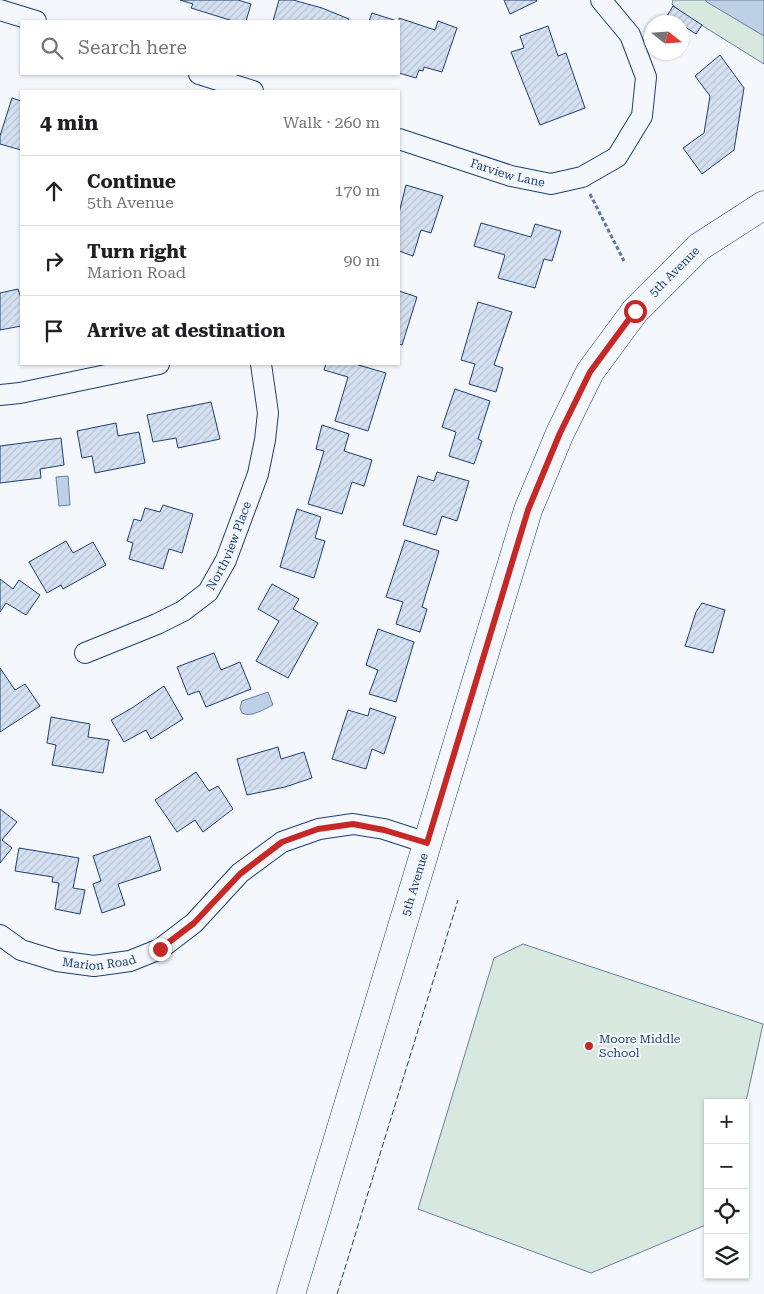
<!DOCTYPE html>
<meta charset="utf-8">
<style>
:root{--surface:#fff;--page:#f2f2f2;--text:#202124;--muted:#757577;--line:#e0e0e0}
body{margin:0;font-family:"Roboto Serif",serif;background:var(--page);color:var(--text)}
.controls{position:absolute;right:15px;bottom:15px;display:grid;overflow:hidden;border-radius:0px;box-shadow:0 1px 4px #0004}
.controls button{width:45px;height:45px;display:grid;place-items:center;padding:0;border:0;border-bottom:1px solid var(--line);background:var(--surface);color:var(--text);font:25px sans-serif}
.compass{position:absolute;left:644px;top:15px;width:45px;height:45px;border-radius:50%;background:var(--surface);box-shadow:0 1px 4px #0004;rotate:107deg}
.stop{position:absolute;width:15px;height:15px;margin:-11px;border:4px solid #c62828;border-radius:50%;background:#fff}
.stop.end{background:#c62828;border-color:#fff;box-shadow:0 1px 5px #0008}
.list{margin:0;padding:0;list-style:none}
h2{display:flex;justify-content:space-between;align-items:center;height:65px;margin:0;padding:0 20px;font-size:21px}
h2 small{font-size:16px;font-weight:400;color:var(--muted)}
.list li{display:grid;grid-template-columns:32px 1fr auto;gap:15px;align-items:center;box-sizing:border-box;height:70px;padding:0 20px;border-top:1px solid var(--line)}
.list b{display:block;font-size:19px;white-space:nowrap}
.list p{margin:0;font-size:16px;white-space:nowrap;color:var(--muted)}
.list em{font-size:16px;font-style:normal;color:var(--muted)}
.icon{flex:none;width:28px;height:28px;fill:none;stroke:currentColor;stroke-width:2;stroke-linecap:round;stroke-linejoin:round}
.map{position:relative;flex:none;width:764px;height:1294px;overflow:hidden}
.search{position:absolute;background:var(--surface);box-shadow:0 1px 4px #0004;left:20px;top:20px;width:380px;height:55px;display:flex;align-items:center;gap:12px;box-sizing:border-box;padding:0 18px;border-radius:0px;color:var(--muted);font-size:19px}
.panel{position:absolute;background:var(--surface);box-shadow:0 1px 4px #0004;left:20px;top:90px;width:380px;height:275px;border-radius:0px}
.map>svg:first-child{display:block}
.green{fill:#d7e8df;stroke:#687fa3}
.water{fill:#bed0e5;stroke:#687fa3}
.building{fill:url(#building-hatch);stroke:#1d3f73}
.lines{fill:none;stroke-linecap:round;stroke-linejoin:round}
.minor-casing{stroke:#1d3f73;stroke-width:22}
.secondary-casing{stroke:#1d3f73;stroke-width:29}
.path{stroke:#5e769c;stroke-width:3;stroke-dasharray:4 2.5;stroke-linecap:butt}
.minor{stroke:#f4f7fb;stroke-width:20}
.secondary{stroke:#f4f7fb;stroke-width:28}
.fence{stroke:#1d3f73;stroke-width:1;stroke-dasharray:6 2.5;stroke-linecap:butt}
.route{stroke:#c62828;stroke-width:6}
.poi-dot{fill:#c62828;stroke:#f4f7fb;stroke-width:2}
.labels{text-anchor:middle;stroke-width:4;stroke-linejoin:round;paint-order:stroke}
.street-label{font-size:12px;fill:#1d3f73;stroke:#f4f7fb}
.poi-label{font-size:12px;fill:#1d3f73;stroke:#f4f7fb;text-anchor:start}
</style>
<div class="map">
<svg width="764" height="1294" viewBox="0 0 764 1294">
<defs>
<pattern id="building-hatch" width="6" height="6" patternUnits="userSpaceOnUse" patternTransform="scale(1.25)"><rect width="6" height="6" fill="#d5e0f0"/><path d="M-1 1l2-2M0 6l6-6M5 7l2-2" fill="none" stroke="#b6c1d1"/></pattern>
</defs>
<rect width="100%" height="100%" fill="#f4f7fb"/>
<path class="green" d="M673,0h91v64l-82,-51 -10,-9z
M523,944l240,80 -18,82v-3h-37v121l-117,49 -173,-64 76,-251z"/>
<path class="water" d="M705,0h59v36l-57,-34z
M68,476l2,29 -11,1 -3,-29z
M268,692l5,13c-9,4 -22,13 -31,8l-2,-5 2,-7z"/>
<path class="building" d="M180,0h58l13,4 -5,17h-13l-42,-13 2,-4z
M279,0h14l29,8 27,11 -1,2h-75z
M504,0h32l1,1 -27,13z
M673,6l29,19 -6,9 -14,-9v-3h-5l-10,-6z
M372,13l25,8h-28z
M399,18l36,12 3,-9 19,7 -15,44 -18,-5 -1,4 -4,-1 -3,8 -17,-5z
M548,26l10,30 8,-3 19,55 -45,17 -29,-73 13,-4 -4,-12z
M720,55l24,33 -10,62 -32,24 -19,-26 21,-15 6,-37 -15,-20z
M12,98l9,3v49l-21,-6v-8z
M406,185l37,11 -12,37 -10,-3 -8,26 -14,-5v-38z
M481,223l50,14 4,-13 26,7 -9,30 -8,-2 -9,29 -37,-10 7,-23 -31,-9z
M18,289l3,9v28l-21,4v-37z
M399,291l18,6 -15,48 -3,-1z
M478,302l34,10 -18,53 9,3 -7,24 -27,-8 6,-20 -14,-4z
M326,364h29l31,9 -18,58 -33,-10 13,-44 -24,-7z
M455,389l35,12 -12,38 4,2 -8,23 -25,-8 7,-24 -14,-5z
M211,402l9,37 -42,9 -2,-10 -23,4 -6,-27z
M116,423l2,13 21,-4 6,31 -50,10 -3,-17 -10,2 -5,-27z
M322,425l27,9 -5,17 28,9 -8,26 -12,-4 -10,32 -34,-10 16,-53 -8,-2z
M61,438l3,27 -24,4 1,9 -41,5v-37z
M437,472l32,9 -12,40 -15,-5 -6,19 -33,-10 15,-49 16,5z
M163,505l30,9 -11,39 -13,-4 -6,20 -34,-10 4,-16 -6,-2 7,-22 7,2 4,-13 15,4z
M297,509l24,8 -6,21 10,3 -11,37 -34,-11z
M405,540l34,11 -17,56 5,2 -7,23 -24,-8 7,-22 -17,-5z
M66,541l7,12 20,-11 13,23 -43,24 -2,-4 -14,8 -18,-31z
M0,579l13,10 6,-9 21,15 -14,20 -20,-12 -6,9z
M272,584l27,15 -6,10 25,14 -30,55 -32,-17 23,-40 -21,-12z
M702,603l23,7 -12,43 -28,-7 11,-34z
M378,629l36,13 -18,60 -27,-8 9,-24 -12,-5z
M214,653l7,17 19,-8 11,27 -45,18 -7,-16 -11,4 -11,-28z
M0,668l15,22 10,-6 15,22 -40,26z
M164,686l19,33 -32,20 -5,-9 -22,12 -13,-22 21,-12z
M370,708l26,9 -12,37 -12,-5 -6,20 -34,-10 16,-49 20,6z
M51,717l39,7 -2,13 21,3 -6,33 -51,-8 4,-20 -9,-2z
M278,747l3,12 23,-7 8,26 -27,9 -38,8 -10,-36z
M196,772l13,19 9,-5 15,23 -30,23 -8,-12 -18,12 -22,-32z
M0,809l17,13 -15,18 10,8 -12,15z
M150,836l11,34 -43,14 7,21 -23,8 -9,-29 8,-3 -8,-25z
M19,848l60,10 -6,30 12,2 -5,24 -25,-5 4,-26 -7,-1 1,-5 -38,-6z"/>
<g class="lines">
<defs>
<g id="minor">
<path d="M0,10l36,11"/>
<path d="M199,74l54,17"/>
<path id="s1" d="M399,139l112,37 40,8 31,-7 35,-20 25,-41 4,-39 -16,-42 -29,-35"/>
<path d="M0,395l20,-2 139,-29"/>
<path id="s2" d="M85,653l72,-29 26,-13 25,-19 18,-32 32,-86 7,-34 3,-27 -7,-49"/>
<path id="s3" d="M0,935l21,15 36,11 37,5 36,-5 30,-12 34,-26 46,-50 42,-31 37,-13 34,-5 31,5 43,14"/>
</g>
<g id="secondary">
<path id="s4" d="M291,1294l237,-784 32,-77 30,-61 45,-61 64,-64 65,-42"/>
</g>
</defs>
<use href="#minor" class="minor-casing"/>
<use href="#secondary" class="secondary-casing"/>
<path class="path" d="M590,194l34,67"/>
<use href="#minor" class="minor"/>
<use href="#secondary" class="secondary"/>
<path class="fence" d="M337,1294l121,-394"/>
</g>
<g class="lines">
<path class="route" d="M160,949l34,-26 46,-49 42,-32 36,-13 35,-5 31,6 43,13 101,-333 32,-77 30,-61 45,-61"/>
</g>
<circle class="poi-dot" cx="589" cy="1046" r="5"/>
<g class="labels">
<g class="street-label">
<text dy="4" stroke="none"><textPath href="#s1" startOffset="114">Farview Lane</textPath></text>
<text dy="4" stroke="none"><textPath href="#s4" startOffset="1102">5th Avenue</textPath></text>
<text dy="4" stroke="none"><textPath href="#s2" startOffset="189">Northview Place</textPath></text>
<text dy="4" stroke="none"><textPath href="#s4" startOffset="428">5th Avenue</textPath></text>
<text dy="4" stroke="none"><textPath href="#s3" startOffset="106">Marion Road</textPath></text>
</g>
<g class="poi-label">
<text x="599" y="1043">Moore Middle<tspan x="599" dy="14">School</tspan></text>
</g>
</g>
</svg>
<div class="controls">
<button>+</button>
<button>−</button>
<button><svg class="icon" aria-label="locate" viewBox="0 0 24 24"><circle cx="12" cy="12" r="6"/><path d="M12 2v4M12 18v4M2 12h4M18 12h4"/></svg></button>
<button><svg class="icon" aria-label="layers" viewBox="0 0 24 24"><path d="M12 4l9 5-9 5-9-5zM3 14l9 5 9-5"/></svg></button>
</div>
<svg class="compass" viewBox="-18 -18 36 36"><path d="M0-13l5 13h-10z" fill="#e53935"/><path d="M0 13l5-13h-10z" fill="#757577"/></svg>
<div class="stop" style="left:635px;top:311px"></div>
<div class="stop end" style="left:160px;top:949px"></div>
<div class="search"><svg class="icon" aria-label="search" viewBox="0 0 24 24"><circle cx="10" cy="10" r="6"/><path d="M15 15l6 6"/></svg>Search here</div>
<section class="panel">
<h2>4 min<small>Walk · 260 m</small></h2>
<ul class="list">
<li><svg class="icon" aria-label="ahead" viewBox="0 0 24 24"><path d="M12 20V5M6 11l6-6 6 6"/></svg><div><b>Continue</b><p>5th Avenue</p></div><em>170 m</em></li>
<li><svg class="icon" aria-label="right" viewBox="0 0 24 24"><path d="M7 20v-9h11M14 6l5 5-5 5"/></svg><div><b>Turn right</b><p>Marion Road</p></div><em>90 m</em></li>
<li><svg class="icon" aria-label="arrive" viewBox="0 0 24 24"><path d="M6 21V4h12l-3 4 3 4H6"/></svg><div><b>Arrive at destination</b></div></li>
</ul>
</section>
</div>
